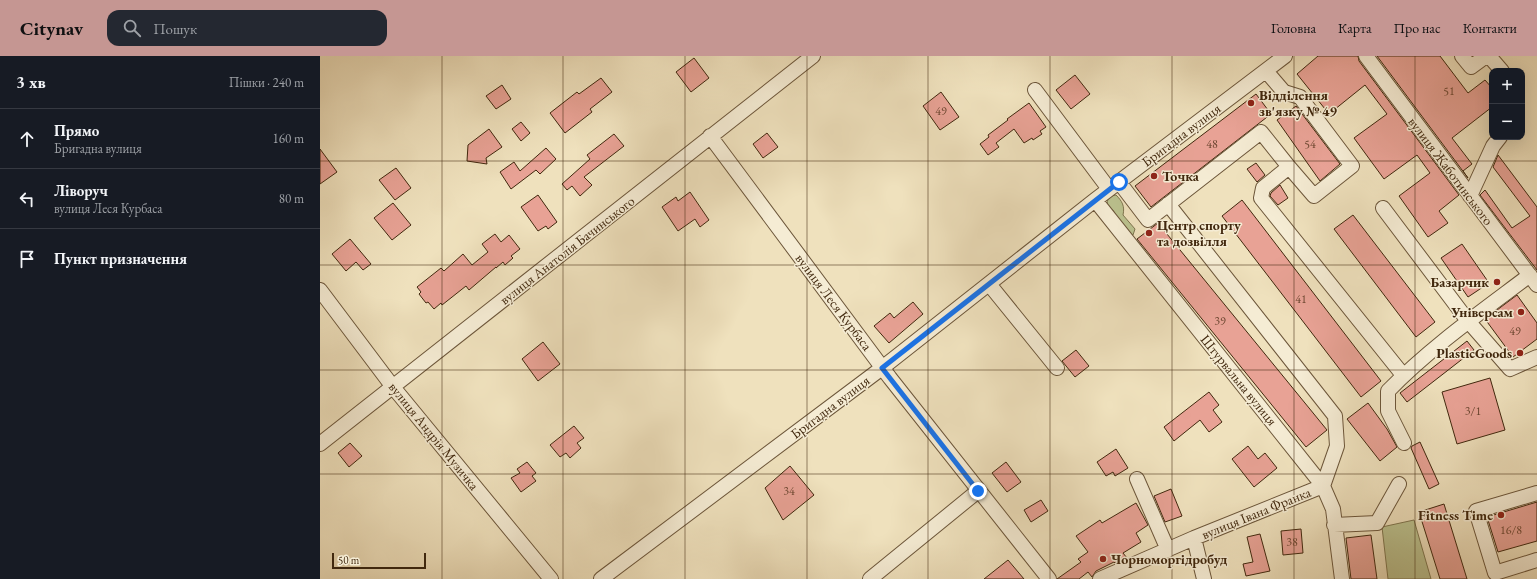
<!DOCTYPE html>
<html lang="uk">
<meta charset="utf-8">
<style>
:root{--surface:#171b24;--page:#242831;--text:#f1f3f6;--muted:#9ea1a6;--line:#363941;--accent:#c59692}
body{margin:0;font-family:"EB Garamond",serif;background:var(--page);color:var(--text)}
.controls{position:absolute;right:12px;top:12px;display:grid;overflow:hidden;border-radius:8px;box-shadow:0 4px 16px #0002}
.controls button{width:36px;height:36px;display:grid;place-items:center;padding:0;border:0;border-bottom:1px solid var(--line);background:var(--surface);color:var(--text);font:20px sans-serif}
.scale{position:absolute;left:12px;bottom:10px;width:94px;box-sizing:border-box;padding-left:4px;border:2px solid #41280e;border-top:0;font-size:11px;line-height:14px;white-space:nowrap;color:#41280e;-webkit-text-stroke:3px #f5ecd4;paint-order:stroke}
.stop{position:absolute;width:12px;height:12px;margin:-9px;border:3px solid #1a73e8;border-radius:50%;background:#fff}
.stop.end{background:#1a73e8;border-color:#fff;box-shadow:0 1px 4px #0008}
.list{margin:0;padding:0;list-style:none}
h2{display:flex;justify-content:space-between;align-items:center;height:52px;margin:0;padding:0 16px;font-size:17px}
h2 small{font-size:13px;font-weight:400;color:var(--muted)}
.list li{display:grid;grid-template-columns:26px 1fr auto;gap:12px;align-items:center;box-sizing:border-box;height:60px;padding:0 16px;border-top:1px solid var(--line)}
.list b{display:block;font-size:15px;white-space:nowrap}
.list p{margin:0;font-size:13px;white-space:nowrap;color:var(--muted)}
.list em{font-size:13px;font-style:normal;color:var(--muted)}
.icon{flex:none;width:22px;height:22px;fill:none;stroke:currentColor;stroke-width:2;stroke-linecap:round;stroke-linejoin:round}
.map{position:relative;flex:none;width:1217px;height:523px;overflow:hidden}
header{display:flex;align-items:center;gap:24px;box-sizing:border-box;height:56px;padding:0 20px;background:var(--accent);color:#111}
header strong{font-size:19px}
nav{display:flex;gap:22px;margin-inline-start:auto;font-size:14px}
.search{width:280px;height:36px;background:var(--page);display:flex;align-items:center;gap:10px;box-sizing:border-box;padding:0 14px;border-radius:12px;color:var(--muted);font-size:15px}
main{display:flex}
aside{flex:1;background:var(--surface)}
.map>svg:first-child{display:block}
.green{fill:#bbc28f;stroke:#7e754e}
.building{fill:#e8a295;stroke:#41280e}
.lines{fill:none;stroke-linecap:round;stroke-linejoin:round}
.minor-casing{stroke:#6c563a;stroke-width:16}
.minor{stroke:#f5ecd4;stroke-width:14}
.route{stroke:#1a73e8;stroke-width:5}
.grid{fill:none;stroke:#41280e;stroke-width:1;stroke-opacity:0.55}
.poi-dot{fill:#8f2418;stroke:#f5ecd4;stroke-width:1.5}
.labels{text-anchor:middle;stroke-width:3;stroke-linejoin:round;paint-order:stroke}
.number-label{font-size:12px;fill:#6b4630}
.poi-label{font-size:14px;font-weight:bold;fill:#41280e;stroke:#f5ecd4;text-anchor:start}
.street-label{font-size:14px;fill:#41280e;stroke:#f5ecd4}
</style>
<header>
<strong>Citynav</strong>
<div class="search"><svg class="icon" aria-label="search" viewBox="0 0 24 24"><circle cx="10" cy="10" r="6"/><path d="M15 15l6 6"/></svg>Пошук</div>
<nav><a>Головна</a><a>Карта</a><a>Про нас</a><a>Контакти</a></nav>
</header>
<main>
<aside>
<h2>3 хв<small>Пішки · 240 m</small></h2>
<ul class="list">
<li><svg class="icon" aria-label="ahead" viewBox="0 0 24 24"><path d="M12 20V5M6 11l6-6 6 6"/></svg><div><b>Прямо</b><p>Бригадна вулиця</p></div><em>160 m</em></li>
<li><svg class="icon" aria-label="left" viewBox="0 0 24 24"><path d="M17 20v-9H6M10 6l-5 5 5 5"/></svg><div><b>Ліворуч</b><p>вулиця Леся Курбаса</p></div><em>80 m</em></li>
<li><svg class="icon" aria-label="arrive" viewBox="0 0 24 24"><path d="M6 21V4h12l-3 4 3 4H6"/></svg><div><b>Пункт призначення</b></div></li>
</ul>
</aside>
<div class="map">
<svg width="1217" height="523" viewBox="0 0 1217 523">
<rect width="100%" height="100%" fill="#efe1bd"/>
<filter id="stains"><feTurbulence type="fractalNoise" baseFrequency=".005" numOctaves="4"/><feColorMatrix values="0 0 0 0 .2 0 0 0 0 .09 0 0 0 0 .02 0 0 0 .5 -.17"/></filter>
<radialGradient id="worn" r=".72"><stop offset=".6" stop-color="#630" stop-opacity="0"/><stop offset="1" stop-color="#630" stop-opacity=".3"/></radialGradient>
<path class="green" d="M796,139c6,6 9,11 7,20l12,14 -2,6 -7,1 -13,-26 -5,-1c-2,-7 -1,-13 8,-14z
M1094,464l17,59h-43l-6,-52z"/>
<path class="building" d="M998,0h40l1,5 100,134 -20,16 9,12 -20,14 -29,-41 31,-23 -13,-18 -33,24 -30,-41 33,-24 -22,-29 -36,29 -32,-40z
M1057,0h63l28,37 17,-13 7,8v19l-40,31 20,26 -9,7 5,7z
M374,2l15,20 -18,14 -15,-20z
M755,19l15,19 -19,15 -15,-19z
M281,22l11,14 -22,17 2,3 -27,21 -15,-20 27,-21 2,2z
M182,29l9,14 -15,10 -10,-13z
M621,36l18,25 -19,13 -17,-24z
M936,38l15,20 -120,93 -16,-21z
M709,47l17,24 -6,4 2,3 -9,6 -1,-2 -8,5 -10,-14 -18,14 3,4 -11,8 -8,-11 9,-7 -1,-2 20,-15 -1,-1z
M976,50l44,58 -20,17 -43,-61z
M201,66l9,11 -9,8 -9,-12z
M169,73l13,18 -16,11 1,6 -20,-3 1,-16z
M447,77l11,14 -15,11 -10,-14z
M294,78l10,12 -40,31 8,8 -12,11 -8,-10 -5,4 -5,-6 28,-25 -3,-4z
M226,92l10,11 -16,15 -4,-4 -25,19 -11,-17 14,-10 6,9z
M0,93l17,23 -17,12z
M1178,99l39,52v63l-57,-75 5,-5 27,38 18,-12 -37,-49z
M936,107l9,12 -8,7 -10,-13z
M76,112l15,20 -16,12 -16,-20z
M960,129l8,13 -10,7 -8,-9 1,-3z
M370,136l19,28 -9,7 -5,-8 -17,12 -16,-24 14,-10 2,4z
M218,139l19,27 -9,7 -2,-3 -8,5 -17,-24z
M922,144l139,181 -20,16 -139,-181z
M73,147l18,22 -19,15 -18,-22z
M1033,159l82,107 -19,15 -82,-108z
M838,167l169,207 -21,17 -169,-208z
M175,178l6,8 8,-7 11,14 -9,7 2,2 -8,7 -2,-3 -7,6v-1l-27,23 -3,-4 -24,19 -1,-2 -7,6 -6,-7 -2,1 -7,-9 2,-2 -4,-5 24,-19 3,3 19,-17 9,11 16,-13 -6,-8z
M30,183l21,25 -8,6 -7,-8 -10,9 -14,-17z
M1142,188l27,39 -21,14 -27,-39z
M1197,239l20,28v16l-24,18 -28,-38z
M593,246l10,12 -34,29 -15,-17 16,-13 4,5z
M1147,285l7,9 -67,52 -7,-9z
M223,286l17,22 -22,17 -16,-22z
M756,294l13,16 -14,11 -13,-16z
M1170,322l15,52 -48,14 -15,-52z
M889,336l10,13 -6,5 9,12 -13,10 -9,-12 -26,21 -10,-14z
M1048,347l19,26 10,18 -17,14 -33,-42z
M254,370l10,12 -7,5 4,5 -11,10 -4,-5 -6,4 -10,-12z
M1100,386l19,42 -10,5 -18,-41 1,-2z
M30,387l12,13 -13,11 -11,-14z
M928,390l10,13 7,-6 12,15 -23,19 -22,-28z
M796,393l12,19 -13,8 -2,-4 -7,4 -9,-14z
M207,406l9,11 -4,3 4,5 -15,11 -10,-14 9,-5 -3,-4z
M686,406l15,20 -14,10 -15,-19z
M470,410l24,29 -31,25 -18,-32z
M851,433l11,27 -17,6 -11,-26z
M721,444l7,11 -17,11 -7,-12z
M1217,446v39l-39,11 -11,-35z
M816,447l12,22 -12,8 5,9 -18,11 4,5 -12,5 -1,-1 -18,9 -4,6 -4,-5 -9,7h-22l24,-17 -3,-3 10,-7 -12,-16 24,-16 2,3z
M1124,448l23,75h-27l-21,-67z
M981,473l2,24 -20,2 -2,-24z
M940,478l10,37 -24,5 -3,-12 10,-2 -6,-25z
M1051,479l6,44h-26l-5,-41z
M688,504l16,19h-40z"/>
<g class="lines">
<defs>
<path id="minor" d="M1046,0l171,229
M1142,0l9,11 15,-11
M1169,0l13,15
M946,15l18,21 16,5 52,69 -38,30 -25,-29
M715,34l74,99
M390,80l180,242 159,201
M799,126l29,38 113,-88 28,35 -26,21 -2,10 142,177
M1150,140l23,-50 7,-9
M775,144l228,286 10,23 9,70
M848,148l167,212 2,30 -14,40
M1063,152l85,113 42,48 27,-12
M669,228l68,84
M0,234l73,97 158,192
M1084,387l-16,-32v-20c43,-44 93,-79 142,-116
M0,388l493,-388
M817,423l31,71
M1217,437l-61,18 19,62 42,-13
M1014,469l43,-2 22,-39
M874,482l10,41
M281,523l281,-211 213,-168 190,-144
M550,523l108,-88
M780,523l94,-41 129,-52"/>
</defs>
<use href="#minor" class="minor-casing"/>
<use href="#minor" class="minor"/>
</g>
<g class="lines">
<path class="route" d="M658,435l-96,-123 237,-186"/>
</g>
<path class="grid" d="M122,0v523M243,0v523M365,0v523M487,0v523M608,0v523M730,0v523M852,0v523M974,0v523M1095,0v523M0,105h1217M0,209h1217M0,314h1217M0,418h1217"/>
<g class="poi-dot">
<circle cx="931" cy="47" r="4"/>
<circle cx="834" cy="120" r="4"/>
<circle cx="829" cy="177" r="4"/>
<circle cx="1177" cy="226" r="4"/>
<circle cx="1201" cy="256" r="4"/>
<circle cx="1200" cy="297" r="4"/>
<circle cx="1181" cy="459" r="4"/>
<circle cx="783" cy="503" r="4"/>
</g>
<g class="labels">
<g class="number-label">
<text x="1129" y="39">51</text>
<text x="621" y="59">49</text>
<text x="892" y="92">48</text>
<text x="990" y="92">54</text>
<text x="981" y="247">41</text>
<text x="900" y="269">39</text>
<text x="1195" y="279">49</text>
<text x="1153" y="359">3/1</text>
<text x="469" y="439">34</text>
<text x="1191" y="478">16/8</text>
<text x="972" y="490">38</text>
</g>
<g class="poi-label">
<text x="939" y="44">Відділення<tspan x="939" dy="16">зв'язку № 49</tspan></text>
<text x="842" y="125">Точка</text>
<text x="837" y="174">Центр спорту<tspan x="837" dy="16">та дозвілля</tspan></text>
<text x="1169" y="231" text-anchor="end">Базарчик</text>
<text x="1193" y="261" text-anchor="end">Універсам</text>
<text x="1192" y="302" text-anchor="end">PlasticGoods</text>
<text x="1173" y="464" text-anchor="end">Fitness Time</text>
<text x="791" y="508">Чорноморгідробуд</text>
</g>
<g class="street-label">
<text transform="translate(861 79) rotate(-37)" y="5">Бригадна вулиця</text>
<text transform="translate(1131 115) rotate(53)" y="5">вулиця Жаботинського</text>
<text transform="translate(247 194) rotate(-38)" y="5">вулиця Анатолія Бачинського</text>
<text transform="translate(514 246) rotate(53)" y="5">вулиця Леся Курбаса</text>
<text transform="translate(919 324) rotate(51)" y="5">Штурвальна вулиця</text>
<text transform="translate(510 351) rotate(-37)" y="5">Бригадна вулиця</text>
<text transform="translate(114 380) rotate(51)" y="5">вулиця Андрія Музичка</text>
<text transform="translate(936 457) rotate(-22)" y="5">вулиця Івана Франка</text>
</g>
</g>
<rect width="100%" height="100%" filter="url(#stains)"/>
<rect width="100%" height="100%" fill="url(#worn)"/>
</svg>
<div class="controls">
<button>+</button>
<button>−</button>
</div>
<div class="scale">50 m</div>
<div class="stop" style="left:799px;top:126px"></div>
<div class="stop end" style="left:658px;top:435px"></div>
</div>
</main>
